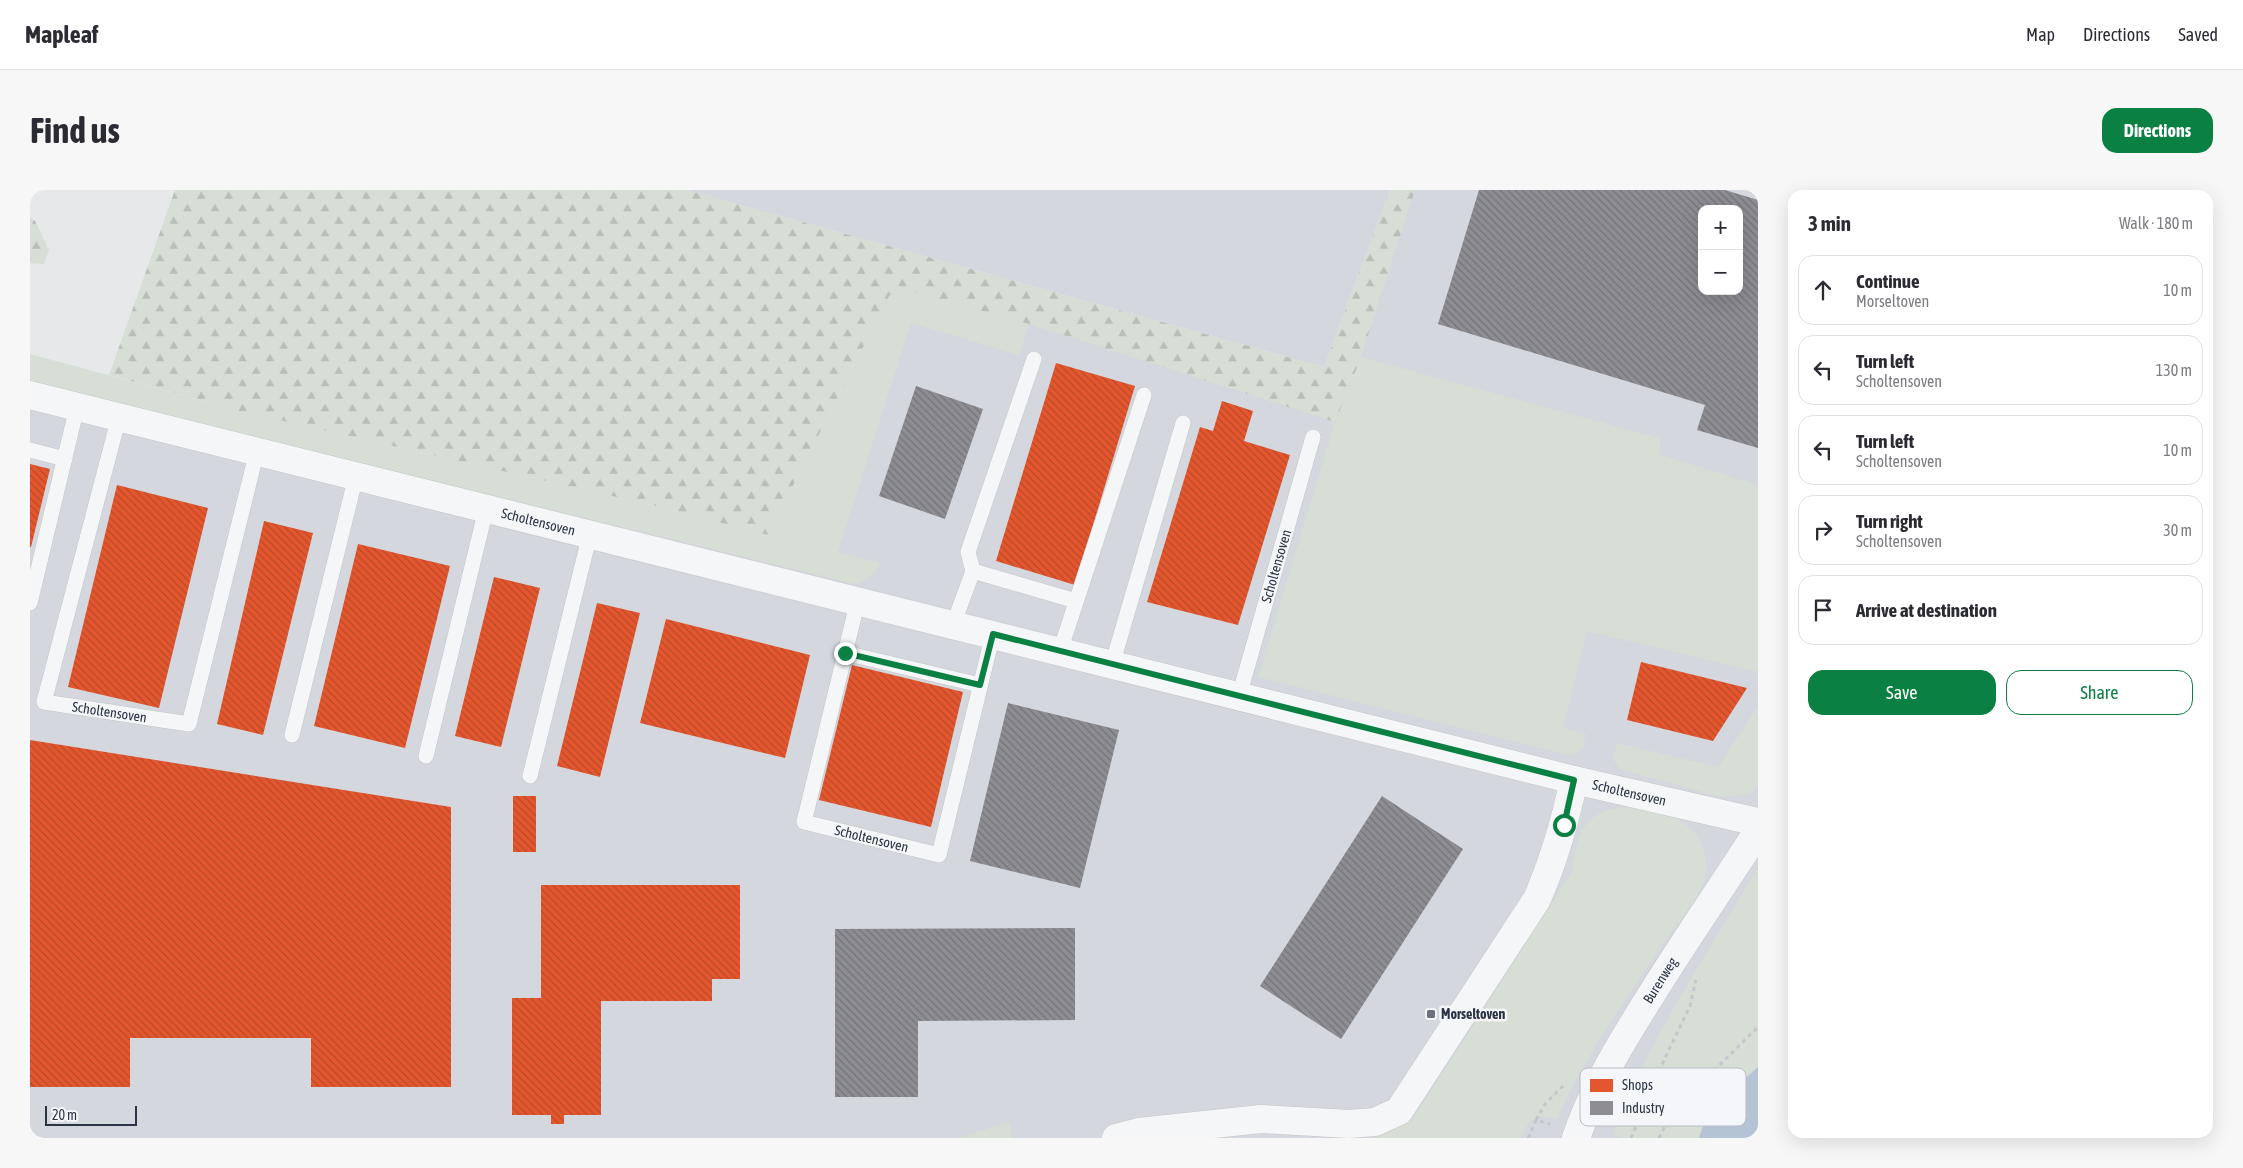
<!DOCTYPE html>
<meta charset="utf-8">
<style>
:root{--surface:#fff;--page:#f7f7f7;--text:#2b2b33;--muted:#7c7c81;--line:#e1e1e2;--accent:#0b8043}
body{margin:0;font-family:"Asap Condensed",sans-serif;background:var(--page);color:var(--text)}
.controls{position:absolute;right:15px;top:15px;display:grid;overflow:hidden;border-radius:10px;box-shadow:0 5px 20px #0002}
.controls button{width:45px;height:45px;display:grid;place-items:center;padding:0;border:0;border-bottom:1px solid var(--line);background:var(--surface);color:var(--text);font:25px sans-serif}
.scale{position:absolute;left:15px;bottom:12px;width:92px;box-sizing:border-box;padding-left:5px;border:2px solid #2b3445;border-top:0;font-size:14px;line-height:18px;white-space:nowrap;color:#2b3445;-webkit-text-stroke:4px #f4f6f9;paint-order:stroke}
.stop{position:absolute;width:15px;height:15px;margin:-11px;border:4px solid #0b8043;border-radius:50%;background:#fff}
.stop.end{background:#0b8043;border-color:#fff;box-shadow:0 1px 5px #0008}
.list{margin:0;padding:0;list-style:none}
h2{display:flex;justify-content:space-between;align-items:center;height:65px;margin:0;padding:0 20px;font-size:21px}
h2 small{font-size:16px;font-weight:400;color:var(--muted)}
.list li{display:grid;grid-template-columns:32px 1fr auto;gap:15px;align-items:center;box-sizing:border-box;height:70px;margin:0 10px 10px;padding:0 10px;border:1px solid var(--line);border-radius:15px}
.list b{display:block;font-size:19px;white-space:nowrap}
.list p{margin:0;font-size:16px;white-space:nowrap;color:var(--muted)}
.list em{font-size:16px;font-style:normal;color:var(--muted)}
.actions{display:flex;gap:10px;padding:15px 20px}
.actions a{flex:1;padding:11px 0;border:1px solid var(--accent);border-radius:15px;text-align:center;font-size:18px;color:var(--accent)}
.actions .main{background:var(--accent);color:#fff}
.icon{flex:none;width:28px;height:28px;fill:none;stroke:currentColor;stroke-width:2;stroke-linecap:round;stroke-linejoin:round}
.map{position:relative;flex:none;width:1728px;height:948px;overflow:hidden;border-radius:15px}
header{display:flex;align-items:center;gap:30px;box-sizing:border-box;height:70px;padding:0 25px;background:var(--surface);border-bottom:1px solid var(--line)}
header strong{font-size:24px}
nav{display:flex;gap:28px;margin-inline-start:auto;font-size:18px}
.intro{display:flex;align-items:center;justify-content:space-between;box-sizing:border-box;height:120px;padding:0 30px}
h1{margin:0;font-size:35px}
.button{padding:12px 22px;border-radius:15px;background:var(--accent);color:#fff;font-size:18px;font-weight:700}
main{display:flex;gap:30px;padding:0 30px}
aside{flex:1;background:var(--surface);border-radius:15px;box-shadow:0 5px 20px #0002}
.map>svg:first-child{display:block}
.built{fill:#d4d7dd;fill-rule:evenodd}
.green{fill:#d6ded6}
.forest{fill:url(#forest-firs)}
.water{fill:#b4c4d5}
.shops{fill:url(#shops-back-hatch)}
.industry{fill:url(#industry-back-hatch);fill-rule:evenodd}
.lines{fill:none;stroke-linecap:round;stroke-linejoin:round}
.lane-casing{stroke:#c4c6c8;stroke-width:16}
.street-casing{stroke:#c4c6c8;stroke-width:29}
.path{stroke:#c5c6ca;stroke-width:3;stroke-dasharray:4 4;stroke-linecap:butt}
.lane{stroke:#f5f6f7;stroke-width:15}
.street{stroke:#f5f6f7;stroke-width:28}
.route{stroke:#0b8043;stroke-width:6}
.poi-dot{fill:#6c737f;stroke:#f4f6f9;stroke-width:2}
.labels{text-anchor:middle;stroke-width:5;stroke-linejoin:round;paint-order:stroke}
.street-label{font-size:14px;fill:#2b3445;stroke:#f4f6f9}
.poi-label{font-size:14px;font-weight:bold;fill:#2b3445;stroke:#f4f6f9;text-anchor:start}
.key{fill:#f4f6f9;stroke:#b8bcc3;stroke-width:1}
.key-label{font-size:14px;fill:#2b3445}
</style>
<header>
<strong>Mapleaf</strong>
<nav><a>Map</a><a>Directions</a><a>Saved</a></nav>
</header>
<div class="intro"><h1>Find us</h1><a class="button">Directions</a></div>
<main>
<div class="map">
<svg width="1728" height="948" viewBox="0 0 1728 948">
<defs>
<pattern id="forest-firs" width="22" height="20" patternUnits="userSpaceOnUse" patternTransform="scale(1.25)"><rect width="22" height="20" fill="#d6ded6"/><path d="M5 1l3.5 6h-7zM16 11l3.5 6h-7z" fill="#b8bfb9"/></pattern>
<pattern id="shops-back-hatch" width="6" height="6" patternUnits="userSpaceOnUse" patternTransform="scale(1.25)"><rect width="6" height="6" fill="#e4572e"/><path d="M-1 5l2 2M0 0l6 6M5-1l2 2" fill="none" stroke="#b94929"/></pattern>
<pattern id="industry-back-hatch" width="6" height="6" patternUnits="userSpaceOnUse" patternTransform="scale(1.25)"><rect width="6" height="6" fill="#8d8d92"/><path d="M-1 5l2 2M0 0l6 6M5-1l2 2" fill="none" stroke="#737479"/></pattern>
</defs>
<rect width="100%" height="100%" fill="#e6e8ea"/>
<path class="built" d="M657,0h703l-66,177z
M1371,0h357v948h-1728v-772l774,190 83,-284 438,118zM1672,19h37v82h-37z"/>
<path class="green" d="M871,98l128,36 -10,31 -108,-32 -73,229 42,11c-6,14 -11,17 -26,21l-824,-203v-27l210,57 420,96 108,28 121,-239z
M1331,167l299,81 1,17 97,30v187l-171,-41 -24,97 23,6 -3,14 -11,8 -314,-79 77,-255z
M1728,516v78l-7,10 -30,3 -102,-28 -6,-10 4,-16 101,24z
M1603,616c32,7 65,13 72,50 2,8 1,24 -3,30 -12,25 -30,44 -45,67 -35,51 -75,109 -100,166l-20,-3 -9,8 -7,14h-147l39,-19 159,-247c3,-24 7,-52 33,-61 9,-3 19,-3 28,-5z
M1728,678v199l-31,28 -22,25 -6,18h-75l-11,-4c9,-32 25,-60 41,-90 32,-60 69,-118 104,-176z
M979,932l4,16h-56z"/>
<path class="forest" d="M145,0h512l637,177 66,-177h25l-54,167 -26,65 -306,-98 -128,-36 -12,8 -121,239 -108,-28 -420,-96 -131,-36z
M0,27l5,4 14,29 -5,14 -14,-1z"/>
<path class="water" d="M1728,877v71h-59l6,-18 22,-25z"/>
<path class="shops" d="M1026,173l79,23 -60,199 -79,-24z
M1192,211l31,10 -9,30 46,14 -52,170 -91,-23 53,-175 13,4z
M0,274l20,5 -19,78h-1z
M87,295l91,23 -49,200 -91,-21z
M234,331l49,12 -50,202 -46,-11z
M328,354l92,22 -45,182 -91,-22z
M464,387l46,11 -39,159 -46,-11z
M567,413l43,10 -40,164 -43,-11z
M636,429l144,36 -25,103 -145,-35z
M1611,472l106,26 -34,53 -86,-21z
M822,475l111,27 -32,135 -112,-27z
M0,550l421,67v280h-140v-49h-181v49h-100z
M483,606h23v56h-23z
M511,695h199v94h-28v22h-111v114h-37v9h-13v-9h-39v-117h29z"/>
<path class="industry" d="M1449,0h246l33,10v248l-61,-18 8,-25 -267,-81zM1672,19h37v82h-37z
M886,196l67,23 -38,110 -66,-23z
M978,513l111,27 -39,158 -110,-27z
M1352,606l81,53 -122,190 -81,-53z
M1045,738v92l-157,1v76h-83v-168z"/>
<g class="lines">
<defs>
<g id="lane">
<path id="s1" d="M89,227l-75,285 145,22 68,-273"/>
<path d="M0,260l35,9"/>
<path d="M943,381l103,30"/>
<path id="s2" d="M828,410l-54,222 135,33 54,-221"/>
<path d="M0,413l47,-196"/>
<path d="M923,435l20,-54 -5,-19 66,-193"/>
<path d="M1030,461l84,-256"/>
<path d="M815,463l135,32"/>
<path d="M1082,475l71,-242"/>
<path id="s3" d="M1209,506l74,-259"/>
<path d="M262,545l64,-259"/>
<path d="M396,566l60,-247"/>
<path d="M500,586l60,-242"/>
</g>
<g id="street">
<path id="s4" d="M0,205l1544,385 184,42"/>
<path d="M1086,948l23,-6 122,-13 88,5 26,-2 24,-11 138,-212c17,-39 28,-77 37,-119"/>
<path id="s5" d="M1546,948c15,-44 38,-83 62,-122 38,-63 80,-123 120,-185"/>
</g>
</defs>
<use href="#lane" class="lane-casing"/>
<use href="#street" class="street-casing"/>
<path class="path" d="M1506,930l9,-16 18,-18
M1498,948l8,-18 14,4
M1601,948l34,-80 25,-52 6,-26
M1629,948l14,-27 85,-84"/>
<use href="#lane" class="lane"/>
<use href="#street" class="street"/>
</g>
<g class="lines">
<path class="route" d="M815,463l135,32 13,-51 581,146 -10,45"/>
</g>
<rect class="poi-dot" x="1396" y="819" width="10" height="10" rx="2.5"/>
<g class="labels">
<g class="street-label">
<text dy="5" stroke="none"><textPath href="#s4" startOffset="524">Scholtensoven</textPath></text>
<text dy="5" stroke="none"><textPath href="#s3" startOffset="135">Scholtensoven</textPath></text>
<text dy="5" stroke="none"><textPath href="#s1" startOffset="361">Scholtensoven</textPath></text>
<text dy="5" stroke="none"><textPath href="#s4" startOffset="1648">Scholtensoven</textPath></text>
<text dy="5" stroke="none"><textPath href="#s2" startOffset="298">Scholtensoven</textPath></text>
<text dy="5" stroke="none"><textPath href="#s5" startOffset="179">Burenweg</textPath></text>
</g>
<g class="poi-label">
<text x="1411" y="829">Morseltoven</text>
</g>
</g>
<rect x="1550" y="878" width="166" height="58" rx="8" class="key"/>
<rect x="1560" y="889" width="23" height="13" fill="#e4572e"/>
<rect x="1560" y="911" width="23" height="14" fill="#8d8d92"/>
<g class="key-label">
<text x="1592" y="900">Shops</text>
<text x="1592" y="923">Industry</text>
</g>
</svg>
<div class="controls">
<button>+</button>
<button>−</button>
</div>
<div class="scale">20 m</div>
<div class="stop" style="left:1534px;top:635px"></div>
<div class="stop end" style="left:815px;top:463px"></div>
</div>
<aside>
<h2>3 min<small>Walk · 180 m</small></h2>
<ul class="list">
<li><svg class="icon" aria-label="ahead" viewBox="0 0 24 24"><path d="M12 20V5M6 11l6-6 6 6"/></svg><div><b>Continue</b><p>Morseltoven</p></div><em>10 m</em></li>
<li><svg class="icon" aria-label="left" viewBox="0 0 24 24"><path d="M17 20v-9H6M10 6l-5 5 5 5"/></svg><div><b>Turn left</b><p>Scholtensoven</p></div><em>130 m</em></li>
<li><svg class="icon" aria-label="left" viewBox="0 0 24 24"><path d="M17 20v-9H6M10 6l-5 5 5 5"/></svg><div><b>Turn left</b><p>Scholtensoven</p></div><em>10 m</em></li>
<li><svg class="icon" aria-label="right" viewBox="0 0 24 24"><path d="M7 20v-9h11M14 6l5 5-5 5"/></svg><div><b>Turn right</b><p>Scholtensoven</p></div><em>30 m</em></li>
<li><svg class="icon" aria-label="arrive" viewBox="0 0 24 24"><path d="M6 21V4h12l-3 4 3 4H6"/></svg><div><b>Arrive at destination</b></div></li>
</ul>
<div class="actions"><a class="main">Save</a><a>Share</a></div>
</aside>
</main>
